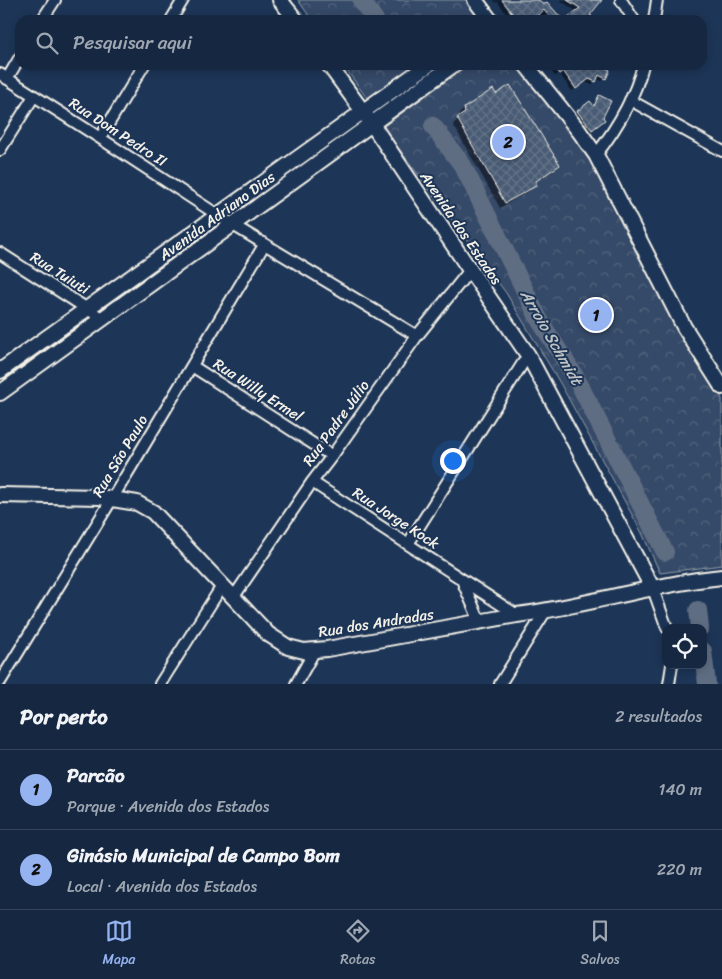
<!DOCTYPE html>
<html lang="pt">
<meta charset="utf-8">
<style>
:root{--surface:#162841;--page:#1f3048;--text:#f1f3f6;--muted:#9ea6b1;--line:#35445a;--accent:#95b2f1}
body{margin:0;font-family:Sriracha,sans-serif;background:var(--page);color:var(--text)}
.controls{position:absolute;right:15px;bottom:15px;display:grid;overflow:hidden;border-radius:10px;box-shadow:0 2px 8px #0003}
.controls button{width:45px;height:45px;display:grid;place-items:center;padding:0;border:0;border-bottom:1px solid var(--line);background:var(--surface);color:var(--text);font:25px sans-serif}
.you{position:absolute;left:452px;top:460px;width:18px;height:18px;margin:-12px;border:4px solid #fff;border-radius:50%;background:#1a73e8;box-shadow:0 0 0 8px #1a73e833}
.badge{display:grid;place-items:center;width:32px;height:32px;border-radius:50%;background:var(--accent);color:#111;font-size:16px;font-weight:700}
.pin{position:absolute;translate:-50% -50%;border:2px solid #fff;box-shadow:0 1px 5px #0006}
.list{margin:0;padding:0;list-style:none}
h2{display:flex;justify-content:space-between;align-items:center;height:65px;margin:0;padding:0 20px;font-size:21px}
h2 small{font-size:16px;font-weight:400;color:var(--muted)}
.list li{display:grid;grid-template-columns:32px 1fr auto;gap:15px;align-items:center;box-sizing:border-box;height:80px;padding:0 20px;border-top:1px solid var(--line)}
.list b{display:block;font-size:19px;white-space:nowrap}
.list p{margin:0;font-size:16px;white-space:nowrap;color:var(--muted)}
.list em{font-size:16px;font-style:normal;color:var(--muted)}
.icon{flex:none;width:28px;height:28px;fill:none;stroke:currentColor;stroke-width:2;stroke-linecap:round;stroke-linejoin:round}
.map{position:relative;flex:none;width:722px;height:684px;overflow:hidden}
.search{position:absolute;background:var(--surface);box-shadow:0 2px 8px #0003;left:15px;right:15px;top:15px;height:55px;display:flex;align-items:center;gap:12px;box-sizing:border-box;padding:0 18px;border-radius:15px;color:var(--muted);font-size:19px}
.sheet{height:225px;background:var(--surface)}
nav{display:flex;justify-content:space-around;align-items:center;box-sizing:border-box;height:70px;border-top:1px solid var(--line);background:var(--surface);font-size:14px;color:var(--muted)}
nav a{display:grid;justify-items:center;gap:2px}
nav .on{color:var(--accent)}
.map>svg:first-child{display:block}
.park{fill:url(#park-crowns);stroke:#949ea8}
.shadow{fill:#0007}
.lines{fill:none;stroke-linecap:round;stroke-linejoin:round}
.river{stroke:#5e6d82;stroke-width:18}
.building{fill:url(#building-cross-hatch);stroke:#f4f1e8}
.minor-casing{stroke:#f4f1e8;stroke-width:14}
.tertiary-casing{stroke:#f4f1e8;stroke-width:18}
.minor{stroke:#1d3557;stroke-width:10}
.tertiary{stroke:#1d3557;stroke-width:14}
.labels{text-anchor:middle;stroke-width:4;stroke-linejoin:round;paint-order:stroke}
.street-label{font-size:15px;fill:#f4f1e8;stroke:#1d3557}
.water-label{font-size:16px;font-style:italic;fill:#c0c3c4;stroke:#1d3557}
</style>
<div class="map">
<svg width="722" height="684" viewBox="0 0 722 684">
<defs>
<pattern id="park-crowns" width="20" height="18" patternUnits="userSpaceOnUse" patternTransform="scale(1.25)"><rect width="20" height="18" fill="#354a67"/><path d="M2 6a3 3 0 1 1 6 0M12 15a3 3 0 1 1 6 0" fill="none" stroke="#53657d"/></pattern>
<pattern id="building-cross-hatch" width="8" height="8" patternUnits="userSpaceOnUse" patternTransform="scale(1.25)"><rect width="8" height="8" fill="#485b74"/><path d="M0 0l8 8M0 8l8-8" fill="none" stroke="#637388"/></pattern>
</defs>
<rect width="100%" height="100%" fill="#1d3557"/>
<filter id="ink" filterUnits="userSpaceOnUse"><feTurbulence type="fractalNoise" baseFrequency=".02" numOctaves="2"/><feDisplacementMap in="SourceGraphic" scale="10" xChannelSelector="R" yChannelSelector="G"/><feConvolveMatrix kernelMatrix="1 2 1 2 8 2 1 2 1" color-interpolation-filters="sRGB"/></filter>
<g filter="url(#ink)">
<path class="park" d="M298,0h168l14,20h-168z
M343,65h76l-50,36z
M468,65h54l59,79 131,233 10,22v166l-62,8 -18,-40 -82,-150 -54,-90 -123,-166z"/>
<path class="shadow" d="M493,0h43l14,12 -9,8h-30l-14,-19 -1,2z
M560,0h40l-14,20h-20l11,-8z
M547,65h49l9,13 -3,3 -6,-2 -4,6 -7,-3 -13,9 -13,-18 -4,3z
M597,99l4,18v5l-12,9 -13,-16 2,-3 15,-5z
M464,109l95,56 -6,6 -18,11v3l-6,6 -29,17 -47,-84 7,-6 -1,-4z"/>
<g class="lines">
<path class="river" d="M361,0l14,20
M433,126l30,40 77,155 36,57 89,174
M698,610l2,18
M703,651l4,33"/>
</g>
<path class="building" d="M502,0h37l4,5 4,-3 16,18h-11l-8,-10 -12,10h-15z
M567,0h35l-12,15 2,1 -4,4h-24l16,-12z
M552,65h47l11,5 -4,9 -7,-4 -3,7 -7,-3 -13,10 -13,-18 -4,3z
M510,85l50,80 -24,16v5l-31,17 -48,-85 8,-5 -1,-5 29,-19 3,5z
M599,95l12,6 -8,16 2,3 -13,10 -15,-19 13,-10 4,5z"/>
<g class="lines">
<defs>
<path id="minor" d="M621,0l13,20
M42,20l13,-20
M171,20l12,-20
M654,20l3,-20
M0,74l100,64 133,87 184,111
M7,79l13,-22
M630,100l92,51
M100,138l44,-73
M0,150l34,-54
M596,155c20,-26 39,-57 47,-90
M0,253l103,66
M192,366l140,90
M312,482l205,133
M408,544l120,-189
M462,580l18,42
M653,589l14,39
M233,598l79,-116 20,-26 85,-120 53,-66
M0,682l112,-183 152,-254
M160,684l62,-98
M296,684l19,-34
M500,684l45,-72
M669,684l3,-19"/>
<path id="tertiary" d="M280,0l16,20
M475,0l15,20
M329,65l43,59 98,146 58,85 125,234
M526,65l53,66 17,24 88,172 38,60
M0,371l428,-306
M0,393l453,-328
M0,495l100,2 37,6 16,9 115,122 20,13 16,4 23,-2 190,-34c69,-9 136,-31 205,-38"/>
</defs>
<use href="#minor" class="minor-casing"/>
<use href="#tertiary" class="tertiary-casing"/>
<use href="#minor" class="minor"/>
<use href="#tertiary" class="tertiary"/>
</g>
</g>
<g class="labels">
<g class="street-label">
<text transform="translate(118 132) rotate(33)" y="5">Rua Dom Pedro II</text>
<text transform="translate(217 216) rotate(-36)" y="5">Avenida Adriano Dias</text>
<text transform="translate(461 228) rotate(56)" y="5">Avenida dos Estados</text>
<text transform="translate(60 273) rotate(32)" y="5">Rua Tuiuti</text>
<text transform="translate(258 390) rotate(33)" y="5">Rua Willy Ermel</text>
<text transform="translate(336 423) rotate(-54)" y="5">Rua Padre Júlio</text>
<text transform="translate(120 456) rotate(-59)" y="5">Rua São Paulo</text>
<text transform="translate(396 518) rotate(33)" y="5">Rua Jorge Kock</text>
<text transform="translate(376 623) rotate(-9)" y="5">Rua dos Andradas</text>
</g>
<g class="water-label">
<text transform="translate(552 337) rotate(60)" y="6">Arroio Schmidt</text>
</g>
</g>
</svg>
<div class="controls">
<button><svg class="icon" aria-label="locate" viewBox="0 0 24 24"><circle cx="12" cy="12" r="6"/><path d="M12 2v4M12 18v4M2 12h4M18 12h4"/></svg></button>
</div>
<div class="you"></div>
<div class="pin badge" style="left:596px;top:315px">1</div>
<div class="pin badge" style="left:508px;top:142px">2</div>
<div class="search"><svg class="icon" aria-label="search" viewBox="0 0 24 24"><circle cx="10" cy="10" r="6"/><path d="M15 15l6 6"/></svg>Pesquisar aqui</div>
</div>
<section class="sheet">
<h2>Por perto<small>2 resultados</small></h2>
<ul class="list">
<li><span class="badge">1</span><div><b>Parcão</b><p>Parque · Avenida dos Estados</p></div><em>140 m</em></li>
<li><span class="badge">2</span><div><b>Ginásio Municipal de Campo Bom</b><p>Local · Avenida dos Estados</p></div><em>220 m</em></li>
</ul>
</section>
<nav>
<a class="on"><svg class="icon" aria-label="map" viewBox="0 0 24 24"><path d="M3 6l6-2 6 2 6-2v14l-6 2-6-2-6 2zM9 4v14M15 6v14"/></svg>Mapa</a>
<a><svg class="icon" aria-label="directions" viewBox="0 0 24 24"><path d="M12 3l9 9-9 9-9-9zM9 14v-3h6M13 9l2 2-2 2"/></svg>Rotas</a>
<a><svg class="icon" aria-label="saved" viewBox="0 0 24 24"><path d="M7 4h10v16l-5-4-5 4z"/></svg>Salvos</a>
</nav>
